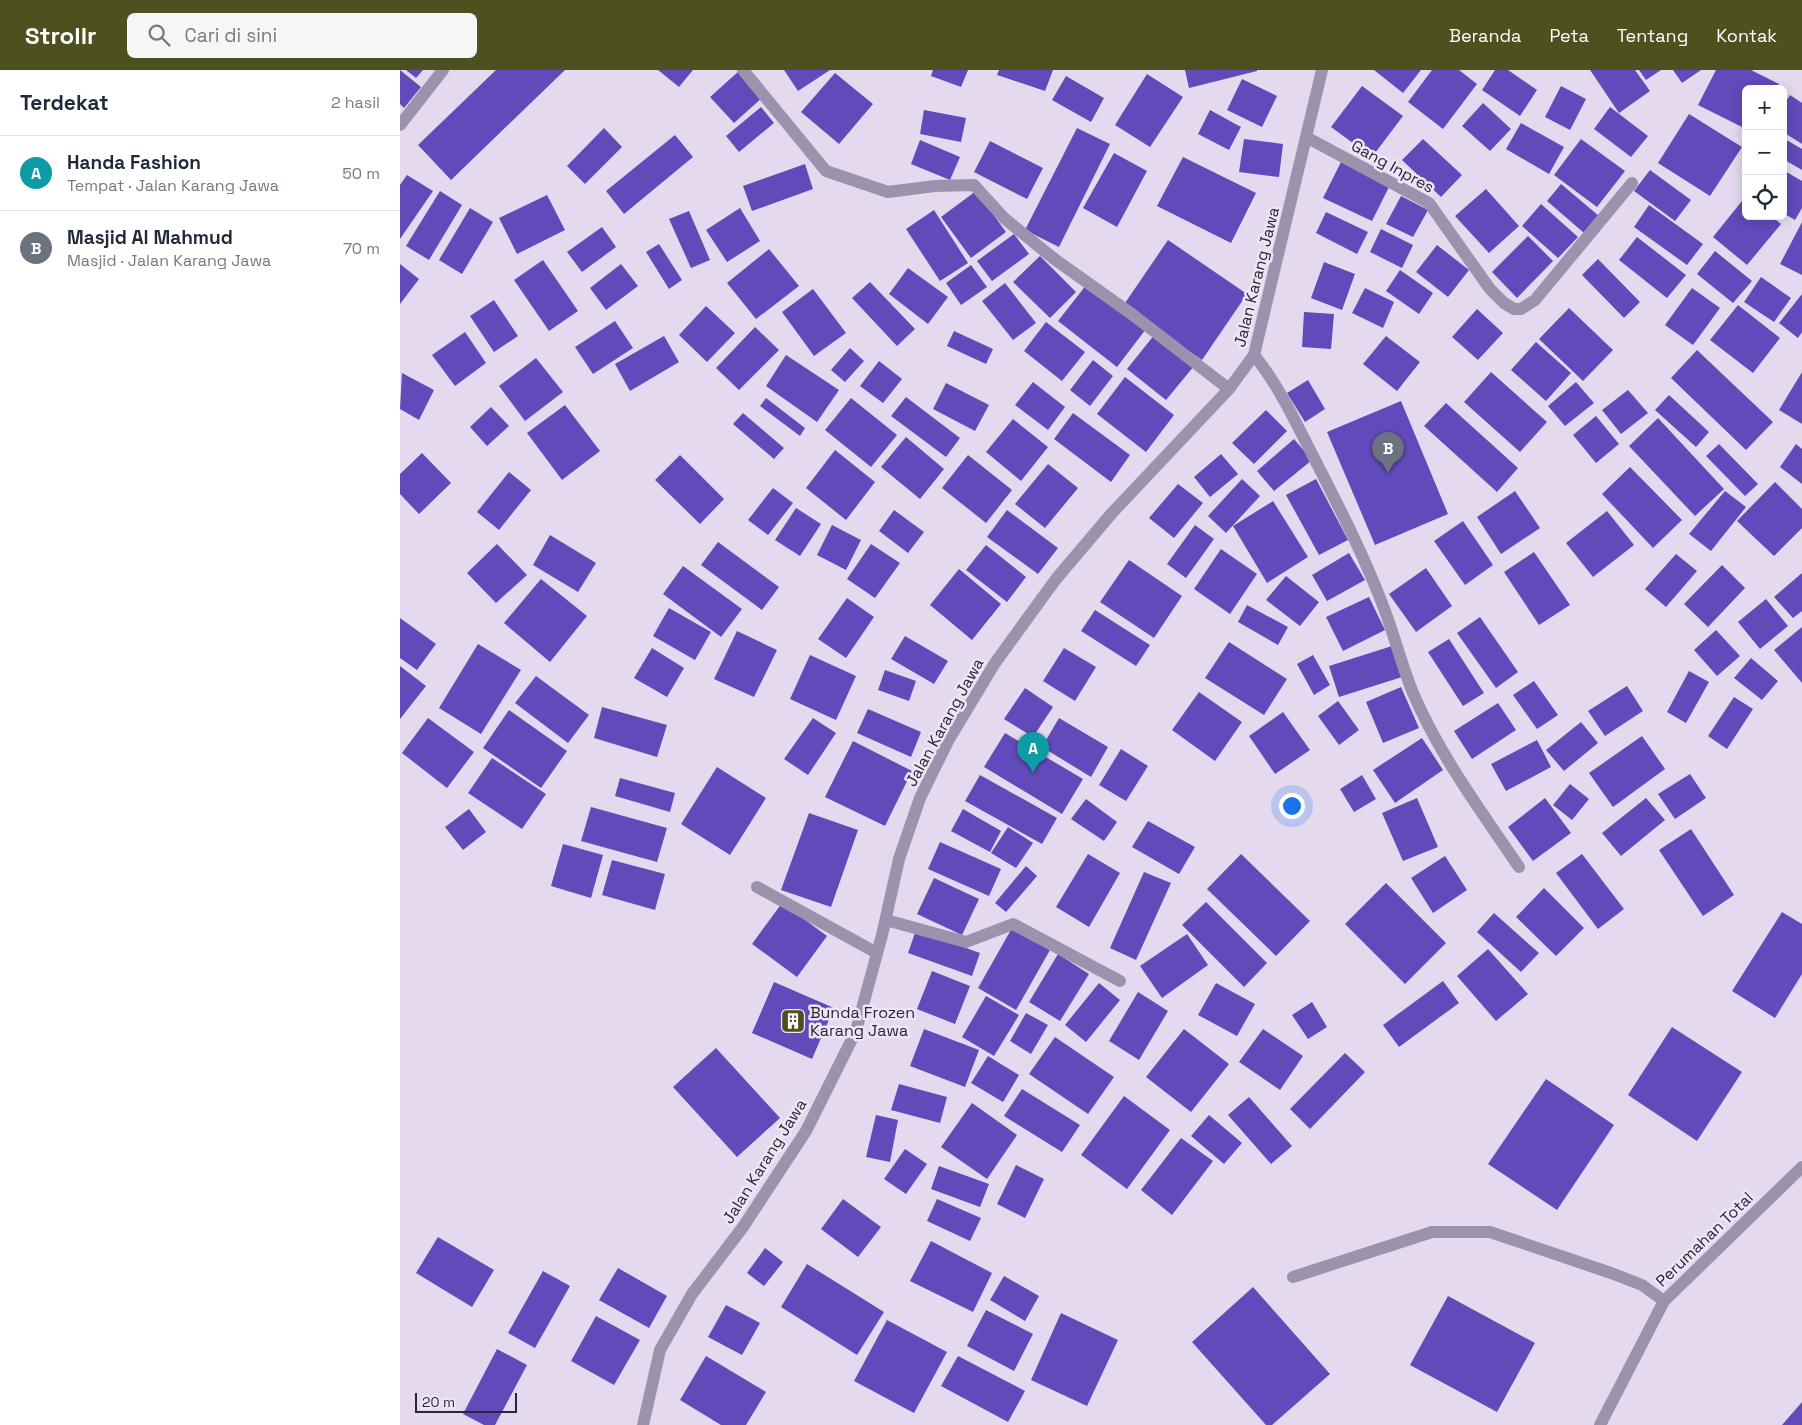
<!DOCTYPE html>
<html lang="id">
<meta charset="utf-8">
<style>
:root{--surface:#fff;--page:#f6f6f7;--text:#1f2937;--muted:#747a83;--line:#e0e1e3;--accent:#4e5020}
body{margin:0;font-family:"Space Grotesk",sans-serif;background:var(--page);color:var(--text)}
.controls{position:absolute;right:15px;top:15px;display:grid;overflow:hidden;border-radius:8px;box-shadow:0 2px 12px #0003}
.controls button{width:45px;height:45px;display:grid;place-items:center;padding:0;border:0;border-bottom:1px solid var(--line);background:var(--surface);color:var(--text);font:25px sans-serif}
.scale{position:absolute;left:15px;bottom:12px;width:102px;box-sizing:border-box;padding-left:5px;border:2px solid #2a2632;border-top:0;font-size:14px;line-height:18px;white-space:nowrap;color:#2a2632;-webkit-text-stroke:4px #eee5f7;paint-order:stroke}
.you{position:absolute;left:891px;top:735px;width:18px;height:18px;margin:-12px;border:4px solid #fff;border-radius:50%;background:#1a73e8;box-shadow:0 0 0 8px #1a73e833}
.badge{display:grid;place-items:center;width:32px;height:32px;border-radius:50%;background:var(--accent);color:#fff;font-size:16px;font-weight:700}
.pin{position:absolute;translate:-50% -41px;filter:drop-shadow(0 1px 2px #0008)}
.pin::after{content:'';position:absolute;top:26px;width:18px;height:15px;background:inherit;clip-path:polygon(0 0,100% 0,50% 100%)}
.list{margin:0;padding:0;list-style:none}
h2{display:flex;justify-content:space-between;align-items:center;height:65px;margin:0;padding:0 20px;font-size:21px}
h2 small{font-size:16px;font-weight:400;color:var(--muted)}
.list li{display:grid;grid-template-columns:32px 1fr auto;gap:15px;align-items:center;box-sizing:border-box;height:75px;padding:0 20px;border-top:1px solid var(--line)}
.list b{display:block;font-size:19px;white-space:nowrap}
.list p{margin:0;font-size:16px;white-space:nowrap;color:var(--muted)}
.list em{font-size:16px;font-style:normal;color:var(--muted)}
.icon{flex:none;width:28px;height:28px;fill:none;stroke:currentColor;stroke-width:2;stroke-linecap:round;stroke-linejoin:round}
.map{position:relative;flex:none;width:1402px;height:1355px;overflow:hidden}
header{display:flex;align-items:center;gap:30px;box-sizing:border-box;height:70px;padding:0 25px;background:var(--accent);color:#fff}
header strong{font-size:24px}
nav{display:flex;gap:28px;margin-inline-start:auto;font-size:18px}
.search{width:350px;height:45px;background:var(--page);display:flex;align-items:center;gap:12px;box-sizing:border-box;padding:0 18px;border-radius:8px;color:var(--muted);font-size:19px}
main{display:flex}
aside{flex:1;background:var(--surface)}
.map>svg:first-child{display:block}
.building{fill:#624abb}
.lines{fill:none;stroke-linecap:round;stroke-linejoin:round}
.minor{stroke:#9d92ad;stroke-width:12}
.labels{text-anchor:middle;stroke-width:5;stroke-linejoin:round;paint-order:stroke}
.street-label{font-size:16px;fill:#2a2632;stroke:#eee5f7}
.poi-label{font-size:16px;fill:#2a2632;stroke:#eee5f7;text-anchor:start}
</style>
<header>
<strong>Strollr</strong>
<div class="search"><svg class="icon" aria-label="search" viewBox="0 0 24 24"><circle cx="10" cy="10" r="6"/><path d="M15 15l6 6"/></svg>Cari di sini</div>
<nav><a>Beranda</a><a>Peta</a><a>Tentang</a><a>Kontak</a></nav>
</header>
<main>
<aside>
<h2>Terdekat<small>2 hasil</small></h2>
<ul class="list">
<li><span class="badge" style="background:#0f9aa8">A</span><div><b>Handa Fashion</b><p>Tempat · Jalan Karang Jawa</p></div><em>50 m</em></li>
<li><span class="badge" style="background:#6b7280">B</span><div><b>Masjid Al Mahmud</b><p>Masjid · Jalan Karang Jawa</p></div><em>70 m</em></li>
</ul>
</aside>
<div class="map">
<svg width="1402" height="1355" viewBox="0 0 1402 1355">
<rect width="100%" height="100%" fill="#e4d9ef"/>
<path class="building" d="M0,0l21,17 -17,21 -4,-4z
M6,0h17l-7,8z
M96,0h69l-114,110 -33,-35z
M258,0h35l-14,17z
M384,0h46l-32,21z
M533,0h35l-7,17 -30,-11z
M599,0h54l-8,21 -48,-16z
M785,0h72v1l-68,17z
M974,0h47l-18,23z
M1032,0h27l18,14 -34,45 -35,-27z
M1095,0h13l29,20 -17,26 -38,-26z
M1190,0h45l15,21 -31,22z
M1239,0h22l-15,10z
M1273,0h28l-19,13z
M1316,0h35l28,14 -2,5h-31v40l-48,-24z
M339,1l24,26 -29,26 -24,-26z
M435,3l38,31 -34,40 -38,-32z
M747,4l36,23 -33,50 -35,-22z
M666,6l38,22 -13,24 -39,-22z
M842,9l35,17 -15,31 -35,-17z
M962,16l41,30 -31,41 -41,-30z
M1161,16l25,13 -16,31 -25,-13z
M1390,25l12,8v41l-19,-12v-26z
M1083,33l28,26 -21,22 -28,-25z
M361,37l13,16 -35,29 -13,-16z
M1210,37l38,29 -17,21 -37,-28z
M524,40l42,8 -5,24 -41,-8z
M810,40l31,17 -12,23 -31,-16z
M1289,44l53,33 -32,49 -52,-33z
M1121,53l43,24 -15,27 -43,-25z
M204,58l18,19 -37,37 -18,-18z
M677,58l33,16 -51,103 -34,-17z
M275,65l18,22 -69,57 -18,-23z
M1383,68l19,11v21l-19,-11z
M844,69l39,5 -4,33 -40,-5z
M1023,69l39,36 -21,22 -39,-37z
M1181,69l44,32 -28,36 -43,-32z
M520,70l40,17 -10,23 -39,-16z
M590,71l53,27 -16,31 -53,-27z
M714,83l33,18 -30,56 -34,-19z
M783,87l73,36 -25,50 -74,-37z
M942,90l48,25 -18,36 -49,-23z
M405,94l8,25 -61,22 -9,-25z
M1250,100l41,30 -16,21 -41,-30z
M1383,100l19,11v27l-7,12 -12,-7z
M7,105l26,16 -33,48v-54z
M1161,114l38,32 -15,17 -37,-32z
M1086,119l33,37 -30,27 -34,-37z
M40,121l22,14 -33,55 -23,-14z
M576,121l30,41 -35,26 -30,-41z
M147,125l18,35 -48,24 -18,-36z
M1001,126l27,14 -15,27 -27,-13z
M1346,126v20h25l10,8 -34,41 -34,-28z
M1141,134l37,33 -20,21 -36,-32z
M1249,135l54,39 -16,21 -53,-38z
M70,138l23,14 -31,52 -23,-14z
M340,138l20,33 -33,21 -21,-32z
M534,140l34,53 -28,18 -34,-52z
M289,141l21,49 -19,8 -22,-49z
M926,142l42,20 -11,22 -41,-21z
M1402,152v53l-22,-11z
M202,157l14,20 -34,25 -15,-20z
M981,159l32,16 -11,23 -32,-16z
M614,164l15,20 -37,27 -15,-20z
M1128,166l25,25 -36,37 -25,-26z
M1237,167l49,38 -19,23 -48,-38z
M768,170l79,54 -45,66 -79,-54z
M259,174l23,36 -13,9 -23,-37z
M1037,175l32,25 -21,27 -32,-25z
M369,179l30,37 -43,33 -29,-36z
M1315,181l37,30 -19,22 -36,-29z
M640,186l36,36 -26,26 -37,-36z
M1198,189l42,43 -16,16 -42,-43z
M143,190l35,51 -29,20 -35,-51z
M924,192l31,12 -13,36 -31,-12z
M0,194l19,15 -19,25z
M221,194l17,22 -32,24 -16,-22z
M571,195l16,22 -26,18 -15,-22z
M508,198l40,29 -20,27 -39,-30z
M1000,200l33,23 -14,21 -33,-23z
M1361,207l30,21 -17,24 -30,-20z
M470,212l45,47 -18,17 -45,-48z
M605,213l31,40 -23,17 -31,-39z
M687,214l59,45 -29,38 -59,-46z
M965,218l29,14 -11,26 -31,-15z
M1292,218l28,20 -27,37 -28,-20z
M413,219l33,44 -32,23 -32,-44z
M1402,224v38l-4,6 -19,-15z
M94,230l24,36 -24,16 -24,-36z
M1338,235l42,33 -27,35 -43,-33z
M306,236l29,27 -28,29 -28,-27z
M1169,238l44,42 -30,31 -44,-42z
M1077,239l26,24 -25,27 -26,-23z
M904,242l30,2 -3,35 -29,-2z
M215,251l18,27 -40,26 -18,-27z
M646,252l39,30 -23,29 -38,-30z
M355,257l24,23 -40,40 -23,-22z
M554,261l39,18 -7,15 -39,-18z
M65,262l21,31 -31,23 -23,-31z
M755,264l39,32 -28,34 -39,-31z
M264,266l15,26 -49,29 -15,-27z
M986,266l34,26 -23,29 -34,-27z
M1136,272l35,31 -25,28 -35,-31z
M450,278l14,13 -19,21 -14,-12z
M1297,280l76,72 -27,28 -75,-72z
M386,285l53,35 -22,32 -51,-36z
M136,288l27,34 -38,29 -26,-35z
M693,290l20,16 -23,30 -20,-16z
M479,291l23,18 -19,24 -23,-17z
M1091,302l56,50 -27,30 -56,-50z
M1402,302v52l-23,-14z
M2,303l32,17 -15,30 -19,-11z
M725,307l49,38 -28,37 -49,-38z
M908,310l17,29 -20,13 -18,-29z
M633,312l32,25 -17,23 -33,-25z
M1176,312l18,21 -29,23 -17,-20z
M546,313l43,22 -14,26 -42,-22z
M1228,320l20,23 -27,21 -19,-24z
M1269,325l40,37 -13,15 -41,-37z
M506,327l54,41 -14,19 -55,-41z
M366,328l39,30 -5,8 -40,-30z
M451,328l46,37 -26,32 -46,-37z
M1001,331l47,113 -73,31 -48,-113z
M1046,333l72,65 -21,24 -73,-66z
M165,335l35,46 -38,29 -35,-47z
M91,337l18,19 -22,20 -17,-19z
M866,340l21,21 -33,33 -22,-21z
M343,343l41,35 -10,11 -41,-35z
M673,343l57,42 -19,27 -57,-43z
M1196,346l23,28 -23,19 -23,-28z
M1258,348l66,71 -29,27 -66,-70z
M613,349l35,28 -27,34 -35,-29z
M506,367l38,32 -24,30 -39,-32z
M894,369l18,21 -38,31 -17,-20z
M1319,374l39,40 -13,12 -39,-40z
M1396,374l6,5v35l-22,-17z
M435,380l40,32 -29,38 -40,-32z
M22,383l29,30 -32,31 -19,-20v-20z
M821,384l17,20 -28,23 -16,-20z
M280,385l44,44 -24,25 -45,-44z
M568,385l44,35 -26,33 -44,-35z
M648,394l30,24 -33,40 -30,-24z
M1230,397l52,53 -29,28 -51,-54z
M109,402l22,18 -32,40 -22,-18z
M842,409l18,17 -34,37 -18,-17z
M916,409l32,61 -29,15 -33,-60z
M1375,412l27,27v19l-28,28 -37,-35z
M778,414l25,19 -29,35 -25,-20z
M373,418l20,15 -25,32 -20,-15z
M1115,421l25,37 -39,26 -24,-37z
M1325,421l21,16 -35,44 -22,-17z
M873,431l35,56 -41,26 -34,-57z
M396,438l25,16 -21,32 -25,-16z
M494,440l30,22 -16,21 -29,-22z
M607,440l51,38 -20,26 -51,-37z
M1207,441l27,34 -41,32 -27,-34z
M1063,451l30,44 -28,20 -31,-44z
M432,455l29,15 -15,30 -29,-15z
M795,455l19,14 -28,39 -19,-14z
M150,465l46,28 -18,29 -45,-27z
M318,472l61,45 -17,23 -61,-45z
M97,474l30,31 -31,28 -29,-30z
M471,474l29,19 -25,35 -28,-19z
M586,475l40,32 -19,25 -41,-32z
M821,479l36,25 -27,40 -36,-25z
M1134,482l36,53 -31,20 -35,-53z
M949,483l16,27 -38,21 -15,-26z
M1276,484l21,17 -31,36 -21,-18z
M729,490l53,36 -28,42 -54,-36z
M1322,495l23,23 -37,39 -24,-23z
M283,496l59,43 -21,28 -58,-43z
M1026,498l26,38 -36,26 -27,-38z
M559,499l42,35 -29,36 -42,-35z
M1402,503v38l-9,7 -19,-21z
M886,506l33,26 -19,24 -34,-26z
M141,509l46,37 -37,46 -46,-39z
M969,527l16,33 -42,21 -17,-34z
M447,528l27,19 -28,41 -28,-19z
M1366,529l22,27 -28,23 -22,-27z
M847,535l41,22 -10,18 -40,-23z
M269,538l42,24 -16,28 -42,-24z
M695,540l55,35 -14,21 -55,-35z
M1080,547l38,55 -22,16 -39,-55z
M0,548l36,26 -19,26 -17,-12z
M1402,557v56l-28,-33z
M1316,560l24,26 -23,20 -23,-26z
M337,561l40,19 -23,47 -40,-18z
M505,566l43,25 -14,23 -43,-25z
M1049,569l35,54 -21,13 -35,-54z
M829,572l58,37 -23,36 -59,-37z
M78,574l43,26 -40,64 -42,-26z
M992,576l10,31 -63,20 -10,-31z
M252,578l32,20 -17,29 -33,-19z
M664,578l32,19 -21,34 -32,-20z
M410,585l46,21 -20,44 -46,-21z
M913,585l17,30 -16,10 -17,-31z
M1351,588l27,23 -16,19 -28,-22z
M0,596l26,20 -26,33z
M485,600l31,11 -7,20 -31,-11z
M1289,601l20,11 -23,41 -19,-11z
M136,606l53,39 -21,28 -53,-40z
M1134,611l24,34 -21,14 -24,-34z
M1227,616l16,25 -38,25 -17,-25z
M1001,617l18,41 -36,15 -17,-41z
M625,618l28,19 -20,30 -29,-18z
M799,622l43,30 -27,39 -43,-31z
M1334,627l19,12 -26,40 -19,-13z
M938,631l21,29 -20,15 -21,-29z
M1098,633l18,27 -44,29 -18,-28z
M202,637l65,18 -10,32 -63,-19z
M468,639l53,23 -10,25 -54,-24z
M109,640l58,41 -26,37 -58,-40z
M883,642l27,38 -35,24 -26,-38z
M28,648l46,34 -27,36 -45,-35z
M413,648l23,15 -28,42 -24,-16z
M659,648l49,29 -17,30 -49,-30z
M1181,652l17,21 -34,28 -18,-21z
M605,663l78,46 -21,35 -78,-47z
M1242,666l23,33 -52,38 -24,-34z
M1022,668l21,32 -48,33 -22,-33z
M1137,670l14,27 -45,24 -15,-27z
M453,671l59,30 -27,55 -60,-29z
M721,679l27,17 -22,35 -27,-16z
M92,688l54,36 -24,35 -54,-36z
M317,697l49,31 -36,57 -49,-31z
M1290,704l16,24 -31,21 -17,-25z
M580,705l77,43 -15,26 -77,-43z
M962,705l14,24 -22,13 -14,-23z
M220,708l55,15 -5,19 -55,-16z
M1170,714l19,15 -17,21 -19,-15z
M1017,728l21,49 -35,14 -21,-48z
M1145,728l26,35 -38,28 -25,-34z
M1246,728l19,22 -44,36 -19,-23z
M686,729l31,23 -13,19 -33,-22z
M191,737l76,21 -10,34 -76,-21z
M69,739l17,23 -23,18 -18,-23z
M563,739l38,22 -11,21 -39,-21z
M409,743l49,17 -27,77 -50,-17z
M748,751l47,26 -16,27 -47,-27z
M608,757l25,16 -17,25 -25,-15z
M1291,759l43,66 -31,21 -44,-66z
M540,772l61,27 -12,27 -61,-27z
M163,774l40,11 -12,43 -40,-12z
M688,784l32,19 -31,54 -33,-20z
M841,784l69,67 -34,35 -69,-67z
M1182,784l42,55 -26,20 -42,-56z
M1045,786l22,34 -34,23 -22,-35z
M212,790l53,14 -10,36 -53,-15z
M626,796l11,10 -31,36 -11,-9z
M744,802l27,11 -35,77 -26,-12z
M534,808l45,21 -17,36 -45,-21z
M986,813l60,60 -41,41 -60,-60z
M1144,818l40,40 -28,28 -40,-39z
M806,832l61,61 -23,24 -62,-62z
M382,833l45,33 -30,41 -45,-33z
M1382,842l20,12v50l-27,44 -43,-27z
M1094,843l45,40 -18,19 -44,-40z
M612,858l38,22 -34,60 -38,-22z
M516,860l64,23 -8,23 -64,-23z
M787,864l21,31 -46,33 -22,-32z
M1088,879l40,45 -32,27 -39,-45z
M658,884l31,20 -29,47 -31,-19z
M532,901l38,15 -15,38 -38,-15z
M1043,911l16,22 -60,44 -16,-22z
M374,912l60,26 -22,51 -60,-26z
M699,913l21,17 -34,42 -21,-17z
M816,913l39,21 -18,32 -39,-21z
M738,922l30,19 -29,49 -30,-19z
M586,926l33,19 -25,41 -32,-19z
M912,932l15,25 -19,12 -16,-24z
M626,943l22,12 -17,29 -21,-13z
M1272,957l70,45 -45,69 -69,-46z
M524,959l55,21 -14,37 -55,-21z
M784,959l45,35 -38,48 -45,-35z
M863,959l40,27 -23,34 -41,-28z
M655,967l59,40 -26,37 -59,-40z
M316,978l64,70 -43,39 -64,-70z
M945,983l20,19 -55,57 -20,-20z
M588,986l31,19 -16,27 -32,-19z
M1146,1009l68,46 -57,85 -69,-46z
M499,1014l48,13 -7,26 -49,-13z
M622,1019l58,36 -18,27 -58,-36z
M724,1026l46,34 -43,59 -46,-34z
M849,1027l43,49 -21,18 -43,-49z
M572,1033l45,32 -30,44 -46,-32z
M476,1045l22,5 -8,42 -24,-5z
M809,1045l33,28 -18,21 -33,-28z
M781,1068l32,23 -41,54 -31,-25z
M505,1079l22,15 -21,30 -22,-15z
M616,1095l28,14 -19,39 -28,-14z
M539,1096l50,18 -9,23 -49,-18z
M443,1129l38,28 -23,30 -37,-28z
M537,1129l44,19 -11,23 -43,-20z
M38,1167l56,33 -22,37 -56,-34z
M531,1171l61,32 -19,39 -63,-31z
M365,1178l18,14 -19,24 -17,-13z
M407,1194l77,48 -27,43 -76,-48z
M218,1198l49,28 -18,32 -50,-28z
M143,1201l27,15 -35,62 -27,-15z
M604,1206l35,20 -14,25 -35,-21z
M853,1217l77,87 -58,51h-6l-74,-83z
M1048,1226l87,47 -38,69 -87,-47z
M326,1235l34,18 -18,32 -34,-18z
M586,1240l47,24 -19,37 -47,-25z
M661,1243l57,27 -31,66 -56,-26z
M196,1246l44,24 -26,45 -43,-24z
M487,1250l60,32 -33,61 -60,-32z
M97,1279l30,16 -32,60h-11l-21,-11z
M306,1286l60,36 -20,33h-25l-41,-25z
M558,1286l67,35 -17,31 -67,-36z
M1402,1332v23h-20z"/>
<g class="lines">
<path class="minor" d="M343,0l83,101 62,21 47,-6 39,-1 30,33 49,40 80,57 96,74
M0,55l43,-55
M906,67l123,66 61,86 14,14 10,6h7l14,-9 97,-117
M854,285c25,31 41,66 59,101 26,51 52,101 72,155 10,27 17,55 28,82 27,63 68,118 106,174
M357,817l120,66
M486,850l80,22 47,-18 107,57
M893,1207l139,-45h58l121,41 31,12 22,16
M243,1355l17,-75 32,-56 51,-67 63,-96 50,-100 26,-96 17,-76 21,-61 28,-57 47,-78 61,-84 56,-66 117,-124 25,-34 68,-285
M1200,1355l64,-124 138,-134"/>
</g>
<defs>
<symbol id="building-square" viewBox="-11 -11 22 22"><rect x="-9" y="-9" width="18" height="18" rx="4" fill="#4e5020" stroke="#eee5f7"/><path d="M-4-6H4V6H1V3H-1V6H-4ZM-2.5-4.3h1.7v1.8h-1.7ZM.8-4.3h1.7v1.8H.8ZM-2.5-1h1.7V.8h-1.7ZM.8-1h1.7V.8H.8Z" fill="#fff"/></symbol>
</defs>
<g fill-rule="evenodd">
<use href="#building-square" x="379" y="937" width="28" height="28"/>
</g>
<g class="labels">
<g class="street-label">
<text transform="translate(993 96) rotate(29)" y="6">Gang Inpres</text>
<text transform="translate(856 207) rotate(-76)" y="6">Jalan Karang Jawa</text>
<text transform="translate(544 652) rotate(-61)" y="6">Jalan Karang Jawa</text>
<text transform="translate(364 1091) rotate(-58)" y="6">Jalan Karang Jawa</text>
<text transform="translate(1304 1169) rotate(-44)" y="6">Perumahan Total</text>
</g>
<g class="poi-label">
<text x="410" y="948">Bunda Frozen<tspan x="410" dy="18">Karang Jawa</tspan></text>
</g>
</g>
</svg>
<div class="controls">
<button>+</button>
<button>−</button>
<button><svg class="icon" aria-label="locate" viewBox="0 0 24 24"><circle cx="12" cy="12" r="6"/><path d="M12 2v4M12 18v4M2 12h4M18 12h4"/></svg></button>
</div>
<div class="scale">20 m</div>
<div class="you"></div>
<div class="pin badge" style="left:633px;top:703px;background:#0f9aa8">A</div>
<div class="pin badge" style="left:988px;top:403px;background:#6b7280">B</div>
</div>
</main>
